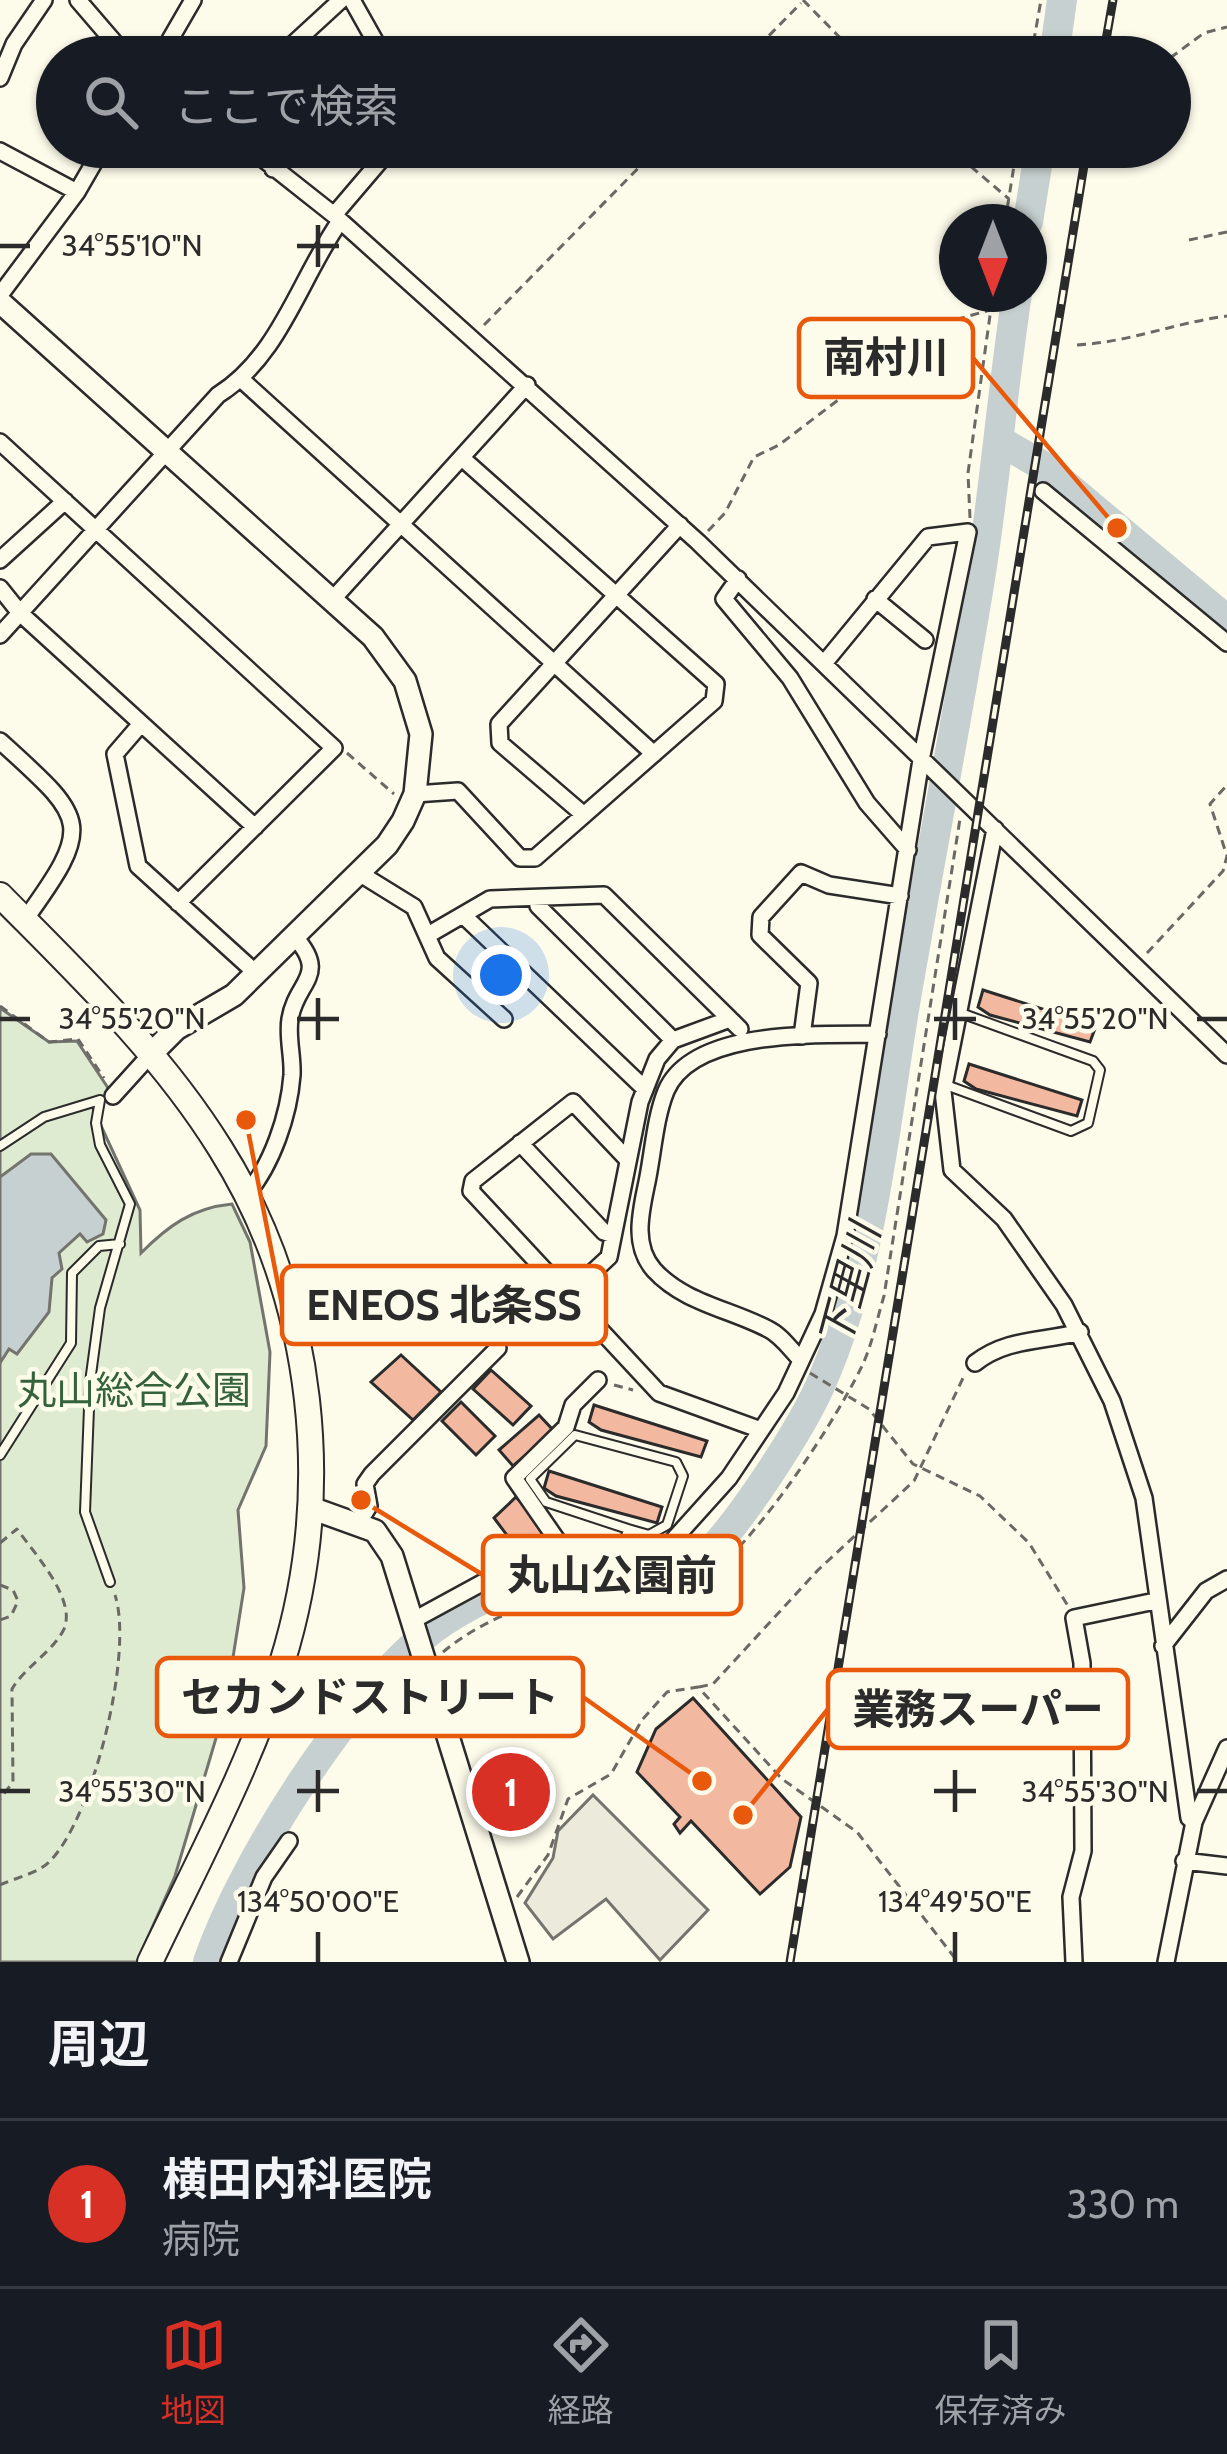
<!DOCTYPE html>
<html lang="ja">
<meta charset="utf-8">
<style>
:root{--surface:#171b24;--page:#20242c;--text:#f1f3f6;--muted:#9ea1a6;--line:#363941;--accent:#d93025}
body{margin:0;font-family:Cabin,"Noto Sans JP",sans-serif;background:var(--page);color:var(--text)}
.compass{position:absolute;left:939px;top:204px;width:108px;height:108px;border-radius:50%;background:var(--surface);box-shadow:0 3px 9px #0004;rotate:180deg}
.you{position:absolute;left:501px;top:975px;width:42px;height:42px;margin:-30px;border:9px solid #fff;border-radius:50%;background:#1a73e8;box-shadow:0 0 0 18px #1a73e833}
.badge{display:grid;place-items:center;width:78px;height:78px;border-radius:50%;background:var(--accent);color:#fff;font-size:39px;font-weight:700}
.pin{position:absolute;translate:-50% -50%;border:6px solid #fff;box-shadow:0 3px 12px #0006}
.list{margin:0;padding:0;list-style:none}
h2{display:flex;justify-content:space-between;align-items:center;height:156px;margin:0;padding:0 48px;font-size:51px}
h2 small{font-size:39px;font-weight:400;color:var(--muted)}
.list li{display:grid;grid-template-columns:78px 1fr auto;gap:36px;align-items:center;box-sizing:border-box;height:168px;padding:0 48px;border-top:3px solid var(--line)}
.list b{display:block;font-size:45px;white-space:nowrap}
.list p{margin:0;font-size:39px;white-space:nowrap;color:var(--muted)}
.list em{font-size:39px;font-style:normal;color:var(--muted)}
.icon{flex:none;width:66px;height:66px;fill:none;stroke:currentColor;stroke-width:2;stroke-linecap:round;stroke-linejoin:round}
.map{position:relative;flex:none;width:1227px;height:1962px;overflow:hidden}
.search{position:absolute;background:var(--surface);box-shadow:0 3px 9px #0004;left:36px;right:36px;top:36px;height:132px;display:flex;align-items:center;gap:30px;box-sizing:border-box;padding:0 42px;border-radius:66px;color:var(--muted);font-size:45px}
.sheet{height:324px;background:var(--surface)}
nav{display:flex;justify-content:space-around;align-items:center;box-sizing:border-box;height:168px;border-top:3px solid var(--line);background:var(--surface);font-size:33px;color:var(--muted)}
nav a{display:grid;justify-items:center;gap:6px}
nav .on{color:var(--accent)}
.map>svg:first-child{display:block}
.green{fill:#deebd1;stroke:#74746e;stroke-width:3}
.parking{fill:#eceadb;stroke:#74746e;stroke-width:3}
.water{fill:#c7d0d0;stroke:#74746e;stroke-width:3}
.lines{fill:none;stroke-linecap:round;stroke-linejoin:round}
.river{stroke:#c7d0d0;stroke-width:30}
.building{fill:#f2b8a0;stroke:#2b2b2b;stroke-width:3}
.lane-casing{stroke:#2b2b2b;stroke-width:12}
.street-casing{stroke:#2b2b2b;stroke-width:20}
.secondary-casing{stroke:#2b2b2b;stroke-width:26}
.primary-casing{stroke:#2b2b2b;stroke-width:28}
.path{stroke:#6a6964;stroke-width:3;stroke-dasharray:9 6;stroke-linecap:butt}
.lane{stroke:#fdfbea;stroke-width:8}
.street{stroke:#fdfbea;stroke-width:15}
.secondary{stroke:#fdfbea;stroke-width:21}
.primary{stroke:#fdfbea;stroke-width:24}
.rail-casing{stroke:#2b2b2b;stroke-width:9}
.rail{stroke:#fdfbea;stroke-width:4.5;stroke-dasharray:14;stroke-linecap:butt}
.ticks{fill:none;stroke:#2b2b2b;stroke-width:4.5}
.labels{text-anchor:middle;stroke-width:9;stroke-linejoin:round;paint-order:stroke}
.park-label{font-size:39px;fill:#34623c;stroke:#fdfbea}
.water-label{font-size:42px;font-style:italic;fill:#2b2b2b;stroke:#fdfbea}
.ticks-label{font-size:30px;text-anchor:middle;fill:#2b2b2b;stroke:#fdfbea;stroke-width:9;stroke-linejoin:round;paint-order:stroke}
.leader{fill:none;stroke:#e8590c;stroke-width:4.5}
.callout-dot{fill:#e8590c;stroke:#fdfbea;stroke-width:4.5}
.callout{fill:#fdfbea;stroke:#e8590c;stroke-width:4.5}
.callout-label{font-size:42px;text-anchor:middle;font-weight:bold;fill:#2b2b2b}
</style>
<div class="map">
<svg width="1227" height="1962" viewBox="0 0 1227 1962">
<rect width="100%" height="100%" fill="#fdfbea"/>
<path class="green" d="M0,1008l49,34 28,-1 35,53 -22,8 50,108 1,43c27,-27 51,-45 91,-49l18,38 20,110 -4,94 -28,64 6,78 -19,120 -50,168 -38,86h-137z"/>
<path class="parking" d="M593,1795l115,115 -48,50 -54,-61 -53,40 -28,-36 28,-45 5,-27z"/>
<path class="water" d="M31,1154h20l55,66 -3,14 -16,8 -7,-8 -21,19 3,16 -10,9 -3,34 -32,42 -8,-5 -9,14v-186z"/>
<g class="lines">
<path class="river" d="M1054,57l8,-57
M1028,222l12,-75
M1000,441l43,25 184,154
M208,1962c35,-101 140,-267 225,-333 30,-23 81,-47 119,-54 51,-10 99,27 146,-12 37,-31 106,-138 125,-184 50,-116 61,-251 82,-375 24,-140 51,-279 74,-419 16,-97 23,-194 38,-291"/>
</g>
<path class="building" d="M983,990l113,36 -6,16 -100,-27 -12,-8z
M969,1064l113,36 -5,16 -101,-27 -12,-8z
M401,1355l40,37 -28,28 -42,-38z
M491,1370l40,36 -18,19 -40,-36z
M461,1402l34,34 -19,19 -34,-34z
M594,1405l113,36 -6,16 -100,-27 -12,-8z
M539,1415l15,16 -41,35 -14,-16z
M549,1471l113,36 -5,16 -101,-27 -12,-8z
M516,1497l31,34 -28,20 -25,-33z
M693,1698l108,119 -11,50 -30,27 -69,-73 -11,12 -6,-9 6,-7 -43,-45 19,-43z
M518,1772l14,27 -29,13 -13,-27z"/>
<g class="lines">
<defs>
<path id="lane" d="M946,1085l125,46 17,-8 12,-53 -7,-9 -135,-49
M100,1100l-4,23 4,22 30,59 -30,104 -10,74 -5,130 25,70
M0,1146l44,-29 56,-17
M0,1455l71,-112 1,-70 27,-27 21,-2
M621,1555l7,-26 21,6 18,-10 16,-49 -7,-14 -101,-27 -45,44 16,23 82,27"/>
<path id="street" d="M78,0l49,57
M352,0l32,57
M160,57l33,-57
M279,57l62,-57
M0,78l14,-34 30,-44
M248,147l86,68 364,327 529,513
M0,151l77,41
M273,169l19,-22
M334,215l58,-68
M0,295l77,-103 26,-45
M242,380l412,374
M0,442l334,306 -156,155
M1043,491l184,152
M0,560l65,-59
M738,579l-14,20 66,79 77,125 41,47
M0,588l20,25 235,214
M875,599l50,41
M332,600l195,-215
M0,635l218,-240c62,-39 81,-115 122,-174
M140,725l-25,29 23,112 118,107
M0,741c87,79 95,82 24,180
M415,794l43,-3 62,67h15l179,-157 2,-17 -254,-226
M584,815l-84,-72 -1,-19 181,-199
M995,829l-52,262 9,79 52,49 60,86 48,96 32,97 45,320 5,4
M359,873l55,34 23,51 67,61
M537,898l1,8 135,134
M464,916l181,173
M428,935l62,-36 114,-4 136,134
M802,1036l7,-53 -49,-48 1,-18 40,-44 28,12 71,11
M113,1096l38,-42
M520,1143l84,89 9,3
M627,1159l-54,-57 -100,79 -2,10 188,202 102,37
M246,1195c26,-30 43,-80 46,-120 1,-19 -5,-38 -2,-56 6,-38 40,-43 4,-83
M568,1295l41,-38 31,-155 17,-43 16,-19 57,-21
M801,1360c-10,-10 -20,-25 -33,-31 -38,-20 -84,-26 -114,-59 -22,-25 -13,-59 -7,-88 6,-29 8,-64 19,-91 27,-63 154,-56 212,-57
M975,1363c32,-25 67,-21 105,-31
M359,1522l10,-16 -4,-22 7,-10 126,-126
M568,1556l-54,-78 52,-51 7,-22 25,-25
M412,1621l101,-55 37,-11 93,2 23,-9 63,-70 57,-85 37,-79 22,-78 76,-476 47,-228 -40,5 -102,124
M1163,1646l43,-55 21,-12
M1184,1861l43,5
M229,1962l35,-85 25,-36
M1074,1962l-3,-65 12,-46 -1,-188 -8,-45 81,-17
M1166,1962l28,-140 33,-74"/>
<path id="secondary" d="M0,302l373,335 32,44 16,53 -6,60 -12,27 -16,24 -153,150 -58,34 -25,25
M311,1508l64,23 17,25 126,406"/>
<path id="primary" d="M0,895c78,79 161,158 220,253 96,152 115,345 62,515 -32,103 -86,202 -132,299"/>
</defs>
<use href="#lane" class="lane-casing"/>
<use href="#street" class="street-casing"/>
<use href="#secondary" class="secondary-casing"/>
<use href="#primary" class="primary-casing"/>
<path class="path" d="M803,0l56,57
M748,57l53,-54
M1031,57l10,-57
M1170,58l34,-25 23,-6
M948,147l61,52
M1005,222l12,-75
M1189,240l38,-8
M484,325l175,-178
M1077,345c53,-3 97,-22 150,-29
M970,518l-2,-45 25,-179
M708,531l17,-18 29,-56 25,-12 63,-48 25,-52 123,-35
M347,753l47,41
M1147,953l76,-82 4,-15 -17,-52 17,-19
M0,1006l49,36 29,-3 26,39
M810,1373l59,36 44,55 67,32 49,47 39,63
M614,1385l19,5
M0,1543l17,-14c16,23 62,72 46,102 -12,22 -38,36 -51,58l1,93 -13,17
M0,1585l13,5 5,11 -7,15 -11,4
M443,1652c34,-28 89,-55 134,-52 28,2 53,11 82,6 68,-14 173,-178 203,-240 10,-21 15,-47 22,-70l76,-477
M699,1687l14,-3 105,-114 96,-89 50,-105
M0,1885c15,-7 39,-12 50,-24 43,-43 84,-208 65,-266
M517,1897l31,-42 20,-56 43,-25 31,-54 25,-28 31,-5 84,92 75,53 101,130"/>
<use href="#lane" class="lane"/>
<use href="#street" class="street"/>
<use href="#secondary" class="secondary"/>
<use href="#primary" class="primary"/>
<defs>
<path id="rail" d="M1103,57l10,-57
M790,1962l297,-1815"/>
</defs>
<use href="#rail" class="rail-casing"/>
<use href="#rail" class="rail"/>
</g>
<path class="ticks" d="M318,225v42M0,246h30M297,246h42M318,998v42M955,998v42M0,1019h30M297,1019h42M934,1019h42M1197,1019h30M318,1770v42M955,1770v42M0,1791h30M297,1791h42M934,1791h42M1197,1791h30M318,1932v30M955,1932v30"/>
<g class="labels">
<g class="park-label">
<text x="134" y="1404">丸山総合公園</text>
</g>
<g class="water-label">
<text transform="translate(849 1286) rotate(-75)" y="15">下里川</text>
</g>
</g>
<g class="ticks-label">
<text x="132" y="256">34°55'10"N</text>
<text x="1095" y="1029">34°55'20"N</text>
<text x="132" y="1029">34°55'20"N</text>
<text x="1095" y="1802">34°55'30"N</text>
<text x="132" y="1802">34°55'30"N</text>
<text x="318" y="1912">134°50'00"E</text>
<text x="955" y="1912">134°49'50"E</text>
</g>
<path class="leader" d="M1117 528L973 358M246 1120L282 1305M361 1500L483 1575M702 1781L583 1697M743 1815L828 1709"/>
<g class="callout-dot">
<circle cx="1117" cy="528" r="12"/>
<circle cx="246" cy="1120" r="12"/>
<circle cx="361" cy="1500" r="12"/>
<circle cx="702" cy="1781" r="12"/>
<circle cx="743" cy="1815" r="12"/>
</g>
<g class="callout">
<rect x="799" y="319" width="174" height="78" rx="12"/>
<rect x="282" y="1266" width="324" height="78" rx="12"/>
<rect x="483" y="1536" width="258" height="78" rx="12"/>
<rect x="157" y="1658" width="426" height="78" rx="12"/>
<rect x="828" y="1670" width="300" height="78" rx="12"/>
</g>
<g class="callout-label">
<text x="886" y="372">南村川</text>
<text x="444" y="1320">ENEOS 北条SS</text>
<text x="612" y="1590">丸山公園前</text>
<text x="370" y="1712">セカンドストリート</text>
<text x="978" y="1724">業務スーパー</text>
</g>
</svg>
<svg class="compass" viewBox="-18 -18 36 36"><path d="M0-13l5 13h-10z" fill="#e53935"/><path d="M0 13l5-13h-10z" fill="#9ea1a6"/></svg>
<div class="you"></div>
<div class="pin badge" style="left:511px;top:1792px">1</div>
<div class="search"><svg class="icon" aria-label="search" viewBox="0 0 24 24"><circle cx="10" cy="10" r="6"/><path d="M15 15l6 6"/></svg>ここで検索</div>
</div>
<section class="sheet">
<h2>周辺<small></small></h2>
<ul class="list">
<li><span class="badge">1</span><div><b>横田内科医院</b><p>病院</p></div><em>330 m</em></li>
</ul>
</section>
<nav>
<a class="on"><svg class="icon" aria-label="map" viewBox="0 0 24 24"><path d="M3 6l6-2 6 2 6-2v14l-6 2-6-2-6 2zM9 4v14M15 6v14"/></svg>地図</a>
<a><svg class="icon" aria-label="directions" viewBox="0 0 24 24"><path d="M12 3l9 9-9 9-9-9zM9 14v-3h6M13 9l2 2-2 2"/></svg>経路</a>
<a><svg class="icon" aria-label="saved" viewBox="0 0 24 24"><path d="M7 4h10v16l-5-4-5 4z"/></svg>保存済み</a>
</nav>
